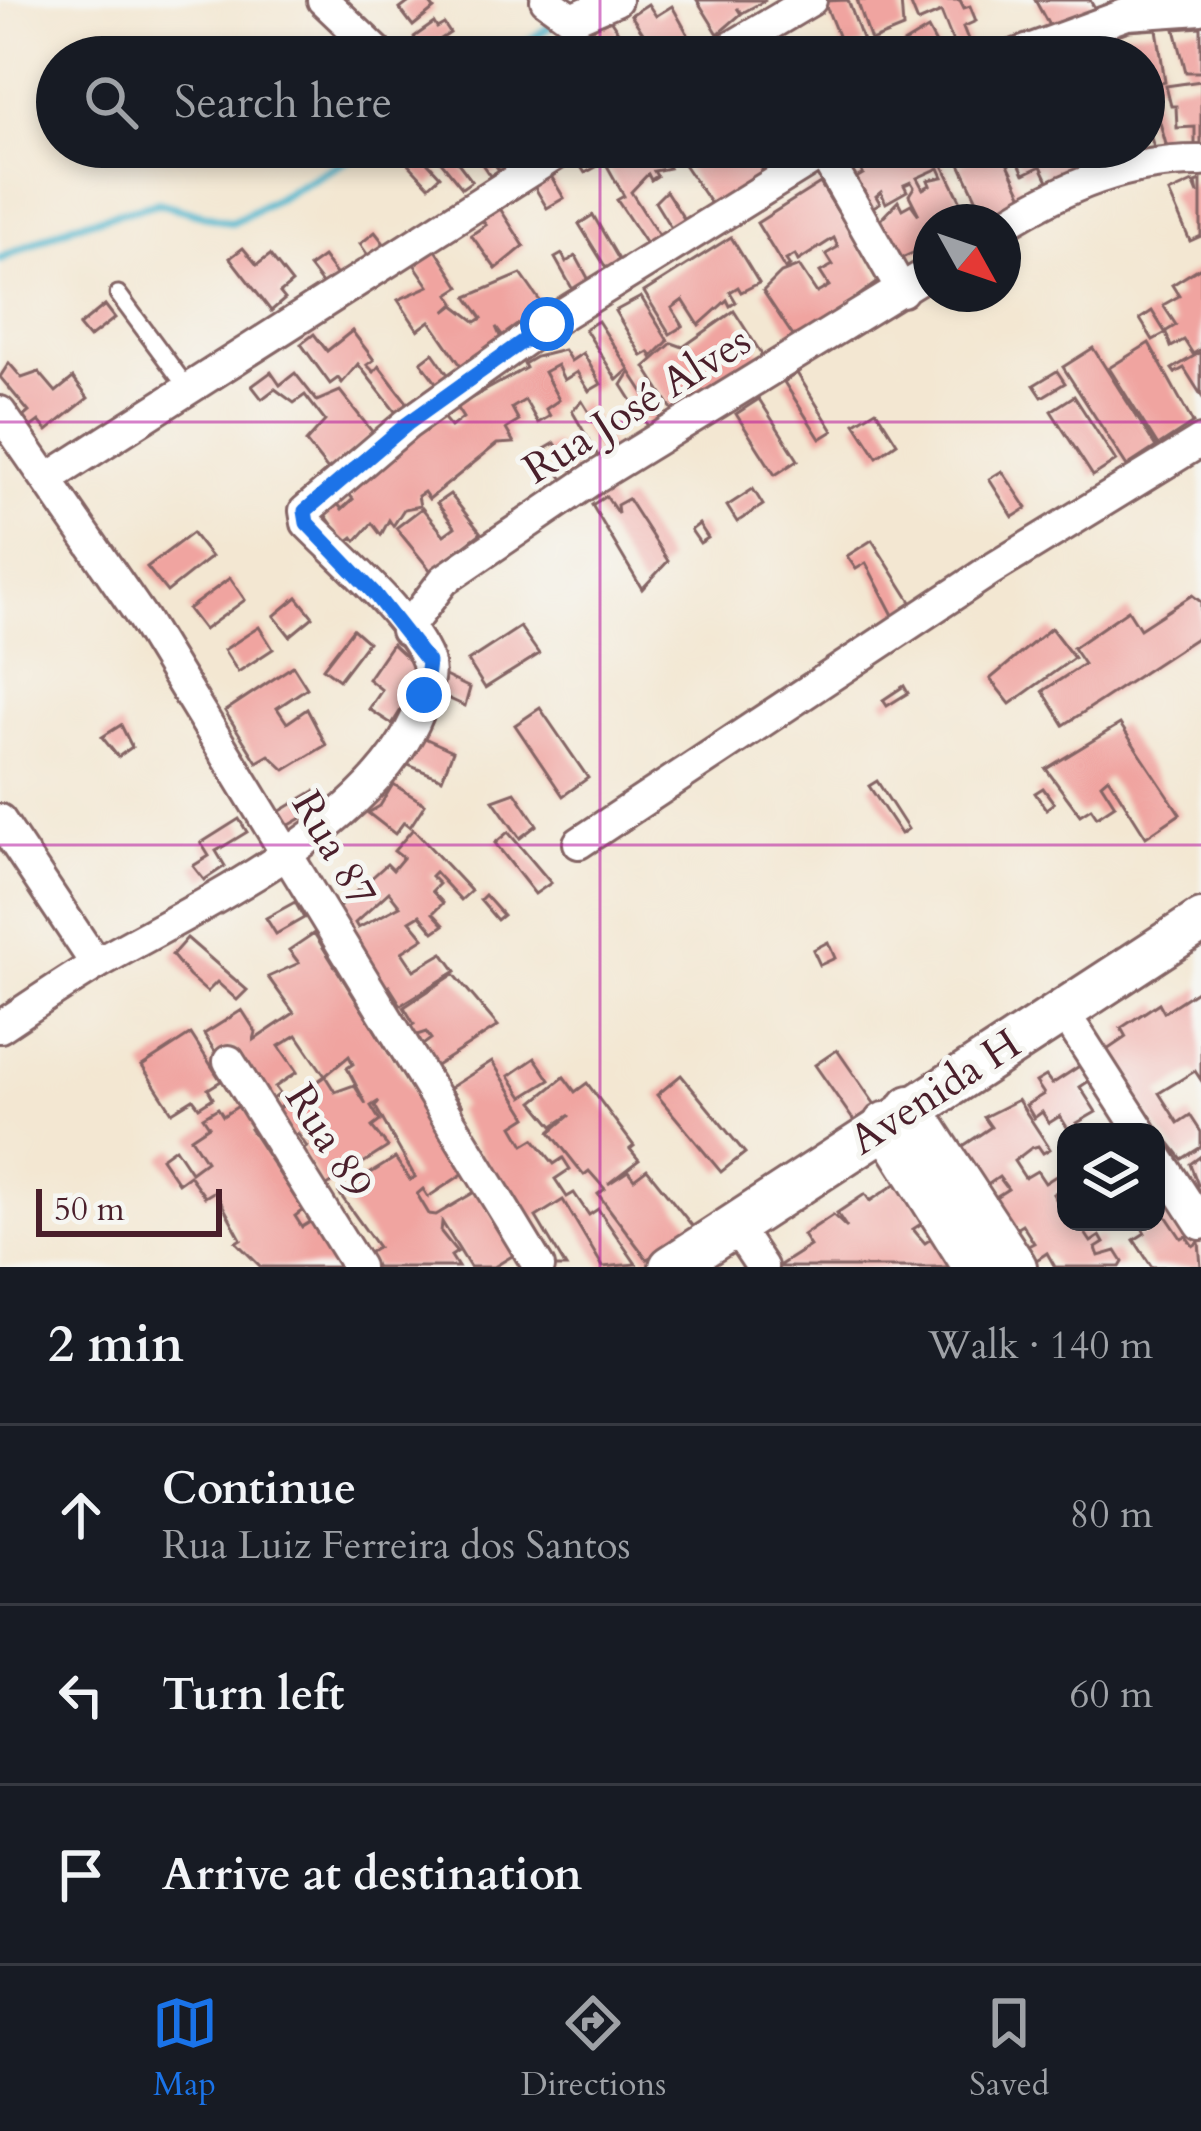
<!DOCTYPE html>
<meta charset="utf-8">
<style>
:root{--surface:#171b24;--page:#20242c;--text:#f1f3f6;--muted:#9ea1a6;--line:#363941;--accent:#1a73e8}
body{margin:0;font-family:Cardo,serif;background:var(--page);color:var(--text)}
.controls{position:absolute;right:36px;bottom:36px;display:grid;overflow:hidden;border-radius:24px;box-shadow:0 6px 18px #0003}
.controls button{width:108px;height:108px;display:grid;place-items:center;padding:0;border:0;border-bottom:3px solid var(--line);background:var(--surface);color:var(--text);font:60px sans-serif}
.compass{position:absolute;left:913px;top:204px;width:108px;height:108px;border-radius:50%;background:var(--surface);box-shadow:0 6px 18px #0003;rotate:130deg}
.scale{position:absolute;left:36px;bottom:30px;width:186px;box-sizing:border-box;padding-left:12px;border:6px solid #4a1f2b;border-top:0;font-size:33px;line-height:42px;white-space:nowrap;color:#4a1f2b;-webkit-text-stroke:9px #f6f6f2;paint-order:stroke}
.stop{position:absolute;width:36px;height:36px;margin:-27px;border:9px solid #1a73e8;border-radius:50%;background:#fff}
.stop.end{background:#1a73e8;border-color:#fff;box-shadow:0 3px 12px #0008}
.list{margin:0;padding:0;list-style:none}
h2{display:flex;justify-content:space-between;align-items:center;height:156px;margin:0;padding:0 48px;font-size:51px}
h2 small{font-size:39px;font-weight:400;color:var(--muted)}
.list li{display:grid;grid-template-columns:78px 1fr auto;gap:36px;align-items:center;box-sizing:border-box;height:180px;padding:0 48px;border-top:3px solid var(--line)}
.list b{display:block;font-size:45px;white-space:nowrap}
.list p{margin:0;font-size:39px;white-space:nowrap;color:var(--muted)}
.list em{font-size:39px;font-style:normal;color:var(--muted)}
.icon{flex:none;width:66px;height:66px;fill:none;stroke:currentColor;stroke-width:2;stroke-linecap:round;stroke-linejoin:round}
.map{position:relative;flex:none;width:1201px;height:1267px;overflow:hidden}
.search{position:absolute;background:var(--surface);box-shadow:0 6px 18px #0003;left:36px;right:36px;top:36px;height:132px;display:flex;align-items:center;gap:30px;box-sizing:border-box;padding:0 42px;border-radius:66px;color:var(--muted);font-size:45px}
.sheet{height:696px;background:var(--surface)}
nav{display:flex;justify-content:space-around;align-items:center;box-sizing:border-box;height:168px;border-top:3px solid var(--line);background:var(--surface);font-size:33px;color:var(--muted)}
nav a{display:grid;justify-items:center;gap:6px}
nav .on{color:var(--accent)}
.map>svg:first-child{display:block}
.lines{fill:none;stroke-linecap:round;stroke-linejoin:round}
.stream{stroke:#50b7ce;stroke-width:8}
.building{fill:#f0a4a0;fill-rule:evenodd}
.lane-casing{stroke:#856565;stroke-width:21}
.street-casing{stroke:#856565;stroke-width:36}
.secondary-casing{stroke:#856565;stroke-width:48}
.lane{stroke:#fff;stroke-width:15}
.street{stroke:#fff;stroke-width:30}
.secondary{stroke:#fff;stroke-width:42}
.route{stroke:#1a73e8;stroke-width:15}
.grid{fill:none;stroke:#b5179e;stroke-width:3;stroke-opacity:0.55}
.labels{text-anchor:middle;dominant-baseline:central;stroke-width:10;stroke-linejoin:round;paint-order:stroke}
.street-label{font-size:42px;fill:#4a1f2b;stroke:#f6f6f2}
</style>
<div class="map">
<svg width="1201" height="1267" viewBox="0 0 1201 1267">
<rect width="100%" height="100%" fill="#f6f6f2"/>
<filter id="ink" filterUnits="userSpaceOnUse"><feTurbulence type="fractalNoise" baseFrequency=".00833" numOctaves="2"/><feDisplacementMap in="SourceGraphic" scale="24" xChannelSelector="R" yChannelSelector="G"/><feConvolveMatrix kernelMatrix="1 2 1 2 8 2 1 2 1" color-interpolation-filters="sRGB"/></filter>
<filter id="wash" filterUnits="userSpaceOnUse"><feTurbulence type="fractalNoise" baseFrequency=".004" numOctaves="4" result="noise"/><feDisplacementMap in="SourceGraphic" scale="48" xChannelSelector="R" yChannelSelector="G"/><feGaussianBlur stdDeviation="2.7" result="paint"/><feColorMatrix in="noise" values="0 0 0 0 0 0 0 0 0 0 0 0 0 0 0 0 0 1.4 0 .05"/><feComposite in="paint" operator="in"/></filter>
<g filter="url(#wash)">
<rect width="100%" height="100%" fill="#f3e7d2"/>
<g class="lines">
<!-- stream -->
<g class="stream">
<path d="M505 57 558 21"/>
<path d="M0 259 73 225 158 203 232 223 371 147"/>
</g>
</g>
<g id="blocks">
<!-- building -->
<g class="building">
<path d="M412 0H427L434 9 413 26 400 9Z"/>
<path d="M697 0H766L742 13 737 8 741 14 718 34Z"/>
<path d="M848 0 864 44 845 53 824 1Z"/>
<path d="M857 0H901L903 28 871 41Z"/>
<path d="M909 0H960L964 8 970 6 976 21 963 27 975 57H959L941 12 918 22Z"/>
<path d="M1035 0H1090L1096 11 1052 31Z"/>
<path d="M648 4 656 16 672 6 695 47 679 57H659L631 15Z"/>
<path d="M609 18 635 57H591L576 40Z"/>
<path d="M434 23 437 28 444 24 450 33 423 51 414 37Z"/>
<path d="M1201 27V72H1186L1175 29Z"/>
<path d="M928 29 943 57H910L903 44Z"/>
<path d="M1157 29 1165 82 1144 87V57H1102L1100 43 1114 39 1113 32Z"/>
<path d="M1201 81V146H1195V127L1177 128 1176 106H1171L1166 86Z"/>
<path d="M1152 94 1167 148 1155 151 1144 115V96Z"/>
<path d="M446 147 472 181 462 188 434 153Z"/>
<path d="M596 147H656L669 168 654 171 657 176 651 180 648 174 631 192 661 239 648 247 617 200 624 196 605 162 585 173 576 159Z"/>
<path d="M701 147 703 149 807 147 761 167 767 178 713 207 681 160Z"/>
<path d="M868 147H934L971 222H931L926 231 931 245 899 259 880 220 898 201 902 209 911 204 919 215 909 195 914 187 911 182 904 185 907 191 886 203 881 192 876 196 880 203 868 210 851 181 863 174 853 156ZM939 168 943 177 928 180 930 185 923 189 917 178Z"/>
<path d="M951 147H980L958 160Z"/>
<path d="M1000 147 1025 200 986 219 960 164Z"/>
<path d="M1012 147H1124L1126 154 1051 187 1041 166 1024 174Z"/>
<path d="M407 151 412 158 418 152 440 176 429 186 402 157Z"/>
<path d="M490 158 499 170 490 176 482 164Z"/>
<path d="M551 176 564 198 547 208 534 186Z"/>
<path d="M1201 181V236L1190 241 1169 193 1193 182 1198 194 1196 183Z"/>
<path d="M820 183 880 280 819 325 793 336 763 291 781 273 799 266 817 293 829 286 820 272 833 265 826 254 838 247 834 238 798 261 795 255 786 260 790 266 785 269 757 223Z"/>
<path d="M666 191 688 225 674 233 655 202Z"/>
<path d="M499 207 524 246 496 269 471 235 486 225 481 219Z"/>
<path d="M593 215 621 263 608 271 579 224Z"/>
<path d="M375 232 386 246 370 258 360 244Z"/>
<path d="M731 237 759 283 741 292 738 287 730 292 736 302 730 306 727 300 699 325 683 300 672 308 683 326 670 334 644 292Z"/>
<path d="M434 247 460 287 449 294 455 303 445 312 454 305 476 322 482 318 467 297 521 274 547 311 505 339 496 327 502 341 462 367 430 321 418 330 398 300 429 286 412 261Z"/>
<path d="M243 248 257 265 270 255 292 283 280 293 285 299 271 311 230 258Z"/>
<path d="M562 254 566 262 576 256 589 280 573 290 555 258Z"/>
<path d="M323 257 339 278 326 289 309 267Z"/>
<path d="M1201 267V349L1193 354 1184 340 1171 347 1166 333 1153 340 1140 319 1152 311 1165 332 1176 325 1163 305 1179 296 1172 285Z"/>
<path d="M641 297 668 341 652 357 649 352 642 356 615 311Z"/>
<path d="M105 305 115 318 89 338 79 326Z"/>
<path d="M734 311 766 361 746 374 742 368 675 414 645 367 672 343 683 347Z"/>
<path d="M598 321 629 369 617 380 585 329Z"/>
<path d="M352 331 374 360 367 365 374 372 379 366 409 405 397 414 358 364 342 383 338 378 330 384 301 344 314 334 327 351Z"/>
<path d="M1149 343 1193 423 1158 446 1109 368Z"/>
<path d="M1093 348 1156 447 1127 466 1063 367Z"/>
<path d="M564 350 571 361 583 353 601 384 589 391 577 372 564 380 557 365 544 372 559 400 546 409 550 416 538 423 525 400 512 408 519 421 506 429 514 443 497 444 429 499 424 492 418 496 420 506 404 509 393 526 389 520 381 535 372 523 356 541 353 537 345 543 322 510 334 500 342 509 353 499 345 489 441 415 451 427 463 418 454 404 467 396 470 399 526 368 524 364 536 357Z"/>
<path d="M1201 352V395L1184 368 1175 373 1172 369Z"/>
<path d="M433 353 449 376 437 384 421 362Z"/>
<path d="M9 363 22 378 39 372 56 392 73 378 88 398 47 431 39 421 31 427 23 417 29 412 0 377Z"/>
<path d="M1057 371 1065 383 1042 397 1034 385Z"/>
<path d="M271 372 280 385 295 373 317 401 340 391 374 434 328 470 306 442 325 421 305 395 294 403 275 389 262 399 252 386Z"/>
<path d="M630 372 666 427 653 434 622 385Z"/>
<path d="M797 373 833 431 820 439 784 382Z"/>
<path d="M1074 396 1116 461 1093 476 1051 411Z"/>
<path d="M759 399 798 460 775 475 736 414Z"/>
<path d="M582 401 614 453 601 461 572 411Z"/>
<path d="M876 410 897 443 877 457 855 423Z"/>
<path d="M555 443 575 474 564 481 543 450Z"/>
<path d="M1002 471 1027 508 1013 517 989 479Z"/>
<path d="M753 489 763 505 737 522 727 506Z"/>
<path d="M450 494 481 533 431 571 396 528 422 508 444 535 455 527 437 503Z"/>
<path d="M606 496 618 514 617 505 628 499 668 561 642 589 592 505Z"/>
<path d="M699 524 708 538 700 543 691 530Z"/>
<path d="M192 533 211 557 167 592 147 567Z"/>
<path d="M872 540 913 605 894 617 866 563 856 569 847 556Z"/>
<path d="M230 578 245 600 204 630 188 609Z"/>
<path d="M1192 595 1201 602V635L1064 725 1043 691 1084 664 1073 648 1128 610 1140 629Z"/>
<path d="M297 597 313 617 290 636 274 616Z"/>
<path d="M259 627 273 649 238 672 224 650Z"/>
<path d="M520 627 539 654 485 688 468 661Z"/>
<path d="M1051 628 1074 658 1010 704 990 679Z"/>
<path d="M353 629 368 642 339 680 323 668Z"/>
<path d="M392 644 424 674 392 724 369 709 382 690 368 679Z"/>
<path d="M293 666 307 688 277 708 287 723 307 709 326 745 285 770 269 755 257 762 225 711Z"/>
<path d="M445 676 470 688 465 706 437 693Z"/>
<path d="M904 686 908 693 887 706 883 700Z"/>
<path d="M540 708 588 778 563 796 515 725Z"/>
<path d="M1120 724 1180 814 1146 837 1108 777 1101 783 1115 805 1097 817 1091 808 1080 815 1046 769Z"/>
<path d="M121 725 132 747 118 757 102 737Z"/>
<path d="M418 735 453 751 442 779 408 765Z"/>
<path d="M877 781 908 829 901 834 869 786Z"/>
<path d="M393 784 425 804 410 827 404 822 395 834 368 813 380 806Z"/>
<path d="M1043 788 1054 803 1046 809 1035 793Z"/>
<path d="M314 791 323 806 286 827 277 813Z"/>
<path d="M515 792 537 825 520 838 493 800Z"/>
<path d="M239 819 247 832 216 851 225 866 204 880 193 866 209 856 201 843Z"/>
<path d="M413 829 471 891 461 900 435 872 431 876 439 884 432 891 443 903 433 913 444 925 434 932 420 915 410 921 424 938 402 952 414 970 443 953 456 971 401 1005 389 986 381 991 335 911 387 864 393 870 403 858 394 851ZM389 892 400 906 358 928 355 923Z"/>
<path d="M508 832 551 883 535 894 495 843Z"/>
<path d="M485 895 503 915 497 920 480 900Z"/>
<path d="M295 902 304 918 276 934 266 918Z"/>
<path d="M314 933 464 1173 428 1197 423 1189 417 1194 429 1214 436 1215 478 1190 517 1253 494 1267H470L442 1222 441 1232 457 1252 451 1256 458 1267H376L367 1254 378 1247 339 1193 395 1158 410 1180 415 1177 375 1106 379 1101 371 1106 380 1121 372 1127 388 1147 324 1188 302 1150 307 1147 298 1134 291 1138 273 1112 325 1076 297 1035 279 1046 297 1072 275 1087 280 1094 270 1101 233 1046 218 1056 204 1034 242 1010 256 1032 254 1040 294 1013 268 977 299 963 289 950ZM349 1056 353 1064 347 1068 366 1104 354 1085 335 1092 325 1076Z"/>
<path d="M187 938 247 990 237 1000 217 982 207 992 189 976 172 955Z"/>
<path d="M828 942 835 958 820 965 813 950Z"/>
<path d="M454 974 498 1026 431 1069 417 1049 431 1039 426 1032 414 1036 409 1027 414 1024 404 1007Z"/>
<path d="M1201 988V1080L1195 1071 1159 1093 1178 1123 1190 1115 1201 1132V1147L1182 1159 1101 1054 1126 1037 1121 1028 1159 1003 1164 1012Z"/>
<path d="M191 1034 221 1081 208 1089 213 1098 199 1107 193 1099 172 1112 142 1066Z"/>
<path d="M837 1050 876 1106 854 1121 815 1065Z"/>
<path d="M535 1058 550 1080 523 1097 509 1076Z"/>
<path d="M492 1061 527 1117 513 1126 524 1145 534 1139 554 1164 563 1158 570 1169 555 1179 567 1197 574 1193 589 1215 598 1209 636 1264 603 1267 563 1200 536 1217 566 1267H549L550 1256 542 1262 456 1110 462 1106 450 1088Z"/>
<path d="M1081 1065 1089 1081 1080 1087 1096 1112 1077 1123 1083 1132H1070L1060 1116 1049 1123 1042 1112 1034 1118 1026 1105 1044 1094 1036 1082 1046 1076 1052 1084Z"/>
<path d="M681 1075 745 1153 721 1172 657 1095Z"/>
<path d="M564 1077 575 1092 587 1083 634 1146 630 1149 639 1160 608 1184 628 1171 634 1179 647 1169 694 1228 680 1240 647 1259 598 1194 605 1189 589 1171 584 1175 550 1132 570 1115 553 1126 533 1102Z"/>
<path d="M1018 1100 1050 1149 1043 1153 1038 1146 1031 1148 1014 1161 1025 1178 1037 1171 1045 1183 1059 1174 1066 1186 1053 1194 1057 1201 1066 1196V1222H1095L1083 1230 1091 1242 1100 1236 1104 1243 1096 1248 1099 1256 1116 1251 1123 1262 1120 1267H1055L1047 1253 1035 1261 1026 1247 1034 1243 1022 1224 1014 1229 994 1198 1008 1189 999 1177 986 1186 960 1148 991 1127 984 1117Z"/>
<path d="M243 1103 257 1124 250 1129 303 1210 295 1216 302 1227 312 1221 341 1267H261L236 1242 241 1239 215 1191 205 1197 189 1175 178 1183 161 1158 175 1148 191 1172 206 1161 191 1138 209 1126 203 1117 218 1108 223 1116Z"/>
<path d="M1201 1156V1196L1196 1199 1190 1190 1198 1185 1190 1164Z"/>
<path d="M900 1181 927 1220 913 1229 917 1234 925 1243 937 1235 958 1267H777L810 1246 803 1235 833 1215 847 1228 837 1213 865 1194 870 1201Z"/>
<path d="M1156 1201 1181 1238 1186 1236 1193 1246 1199 1242 1201 1267H1152L1134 1240 1145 1233 1139 1222H1156Z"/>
</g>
</g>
</g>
<g filter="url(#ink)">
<use href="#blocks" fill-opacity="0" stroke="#856565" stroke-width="3"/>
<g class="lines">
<!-- lane casing -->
<g class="lane-casing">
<path id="lane" d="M118 294 188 389"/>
</g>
<!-- street casing -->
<g class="street-casing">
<g id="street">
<path d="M323 0 383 57"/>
<path d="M546 0 572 19 616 0"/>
<path d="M715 57 811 0"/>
<path d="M1010 57 1127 14 1201 9"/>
<path d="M820 147 902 291"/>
<path d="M1003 225C1065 186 1127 160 1201 161"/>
<path d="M0 412 143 619 539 1267"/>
<path d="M49 478 567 147"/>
<path d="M406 630 444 580 594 478 931 271"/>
<path d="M0 820 96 964"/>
<path d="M579 843 989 571 1201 441"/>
<path d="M0 1027C33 1005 66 982 100 962 202 904 391 818 424 696 427 685 431 671 427 660 409 615 341 558 307 523L305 511 407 424 547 324 832 147"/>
<path d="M1076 1031 1141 1132"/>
<path d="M229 1061 358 1267"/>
<path d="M1156 1155 1201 1224"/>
<path d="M746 1243 762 1267"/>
</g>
</g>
<!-- secondary casing -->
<g class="secondary-casing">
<g id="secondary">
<path d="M910 1107 1015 1267"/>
<path d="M885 1124 975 1267"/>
<path d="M671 1267 1201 921"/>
</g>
</g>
<!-- lane -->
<use href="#lane" class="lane"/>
<!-- street -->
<use href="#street" class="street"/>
<!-- secondary -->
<use href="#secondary" class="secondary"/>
</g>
</g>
<g class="lines" filter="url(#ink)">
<!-- route -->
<path class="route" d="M424 695 428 662 373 592 307 523 305 511 407 424 547 324"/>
</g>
<!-- grid -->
<path class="grid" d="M600 0V57M600 147V1267M0 422H1201M0 845H1201"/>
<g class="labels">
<!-- street labels -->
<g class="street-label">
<text transform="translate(637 405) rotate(-32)">Rua José Alves</text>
<text transform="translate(334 849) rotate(60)">Rua 87</text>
<text transform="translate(935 1092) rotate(-33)">Avenida H</text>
<text transform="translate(329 1141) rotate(58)">Rua 89</text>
</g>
</g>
</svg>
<div class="controls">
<button><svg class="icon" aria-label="layers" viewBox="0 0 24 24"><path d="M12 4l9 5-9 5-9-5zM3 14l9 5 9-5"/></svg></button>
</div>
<svg class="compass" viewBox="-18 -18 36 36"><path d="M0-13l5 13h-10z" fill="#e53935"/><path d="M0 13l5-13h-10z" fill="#9ea1a6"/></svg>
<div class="scale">50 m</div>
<div class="stop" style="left:547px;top:324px"></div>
<div class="stop end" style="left:424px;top:695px"></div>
<div class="search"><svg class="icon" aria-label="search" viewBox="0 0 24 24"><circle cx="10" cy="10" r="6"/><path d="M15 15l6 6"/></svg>Search here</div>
</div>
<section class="sheet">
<h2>2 min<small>Walk · 140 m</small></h2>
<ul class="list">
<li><svg class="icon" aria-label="ahead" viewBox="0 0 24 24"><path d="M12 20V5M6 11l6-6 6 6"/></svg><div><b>Continue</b><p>Rua Luiz Ferreira dos Santos</p></div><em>80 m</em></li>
<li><svg class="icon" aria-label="left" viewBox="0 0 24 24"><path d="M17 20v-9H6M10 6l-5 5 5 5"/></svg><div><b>Turn left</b></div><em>60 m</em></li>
<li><svg class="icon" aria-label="arrive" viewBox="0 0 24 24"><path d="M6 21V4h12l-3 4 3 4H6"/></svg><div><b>Arrive at destination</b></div></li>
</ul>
</section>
<nav>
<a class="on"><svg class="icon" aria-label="map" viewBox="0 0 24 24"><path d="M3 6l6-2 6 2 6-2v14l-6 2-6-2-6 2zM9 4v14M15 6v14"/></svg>Map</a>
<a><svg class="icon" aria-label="directions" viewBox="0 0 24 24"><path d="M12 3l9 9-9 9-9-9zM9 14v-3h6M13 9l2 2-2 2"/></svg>Directions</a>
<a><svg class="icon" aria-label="saved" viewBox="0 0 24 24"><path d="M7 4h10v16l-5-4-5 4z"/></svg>Saved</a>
</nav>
